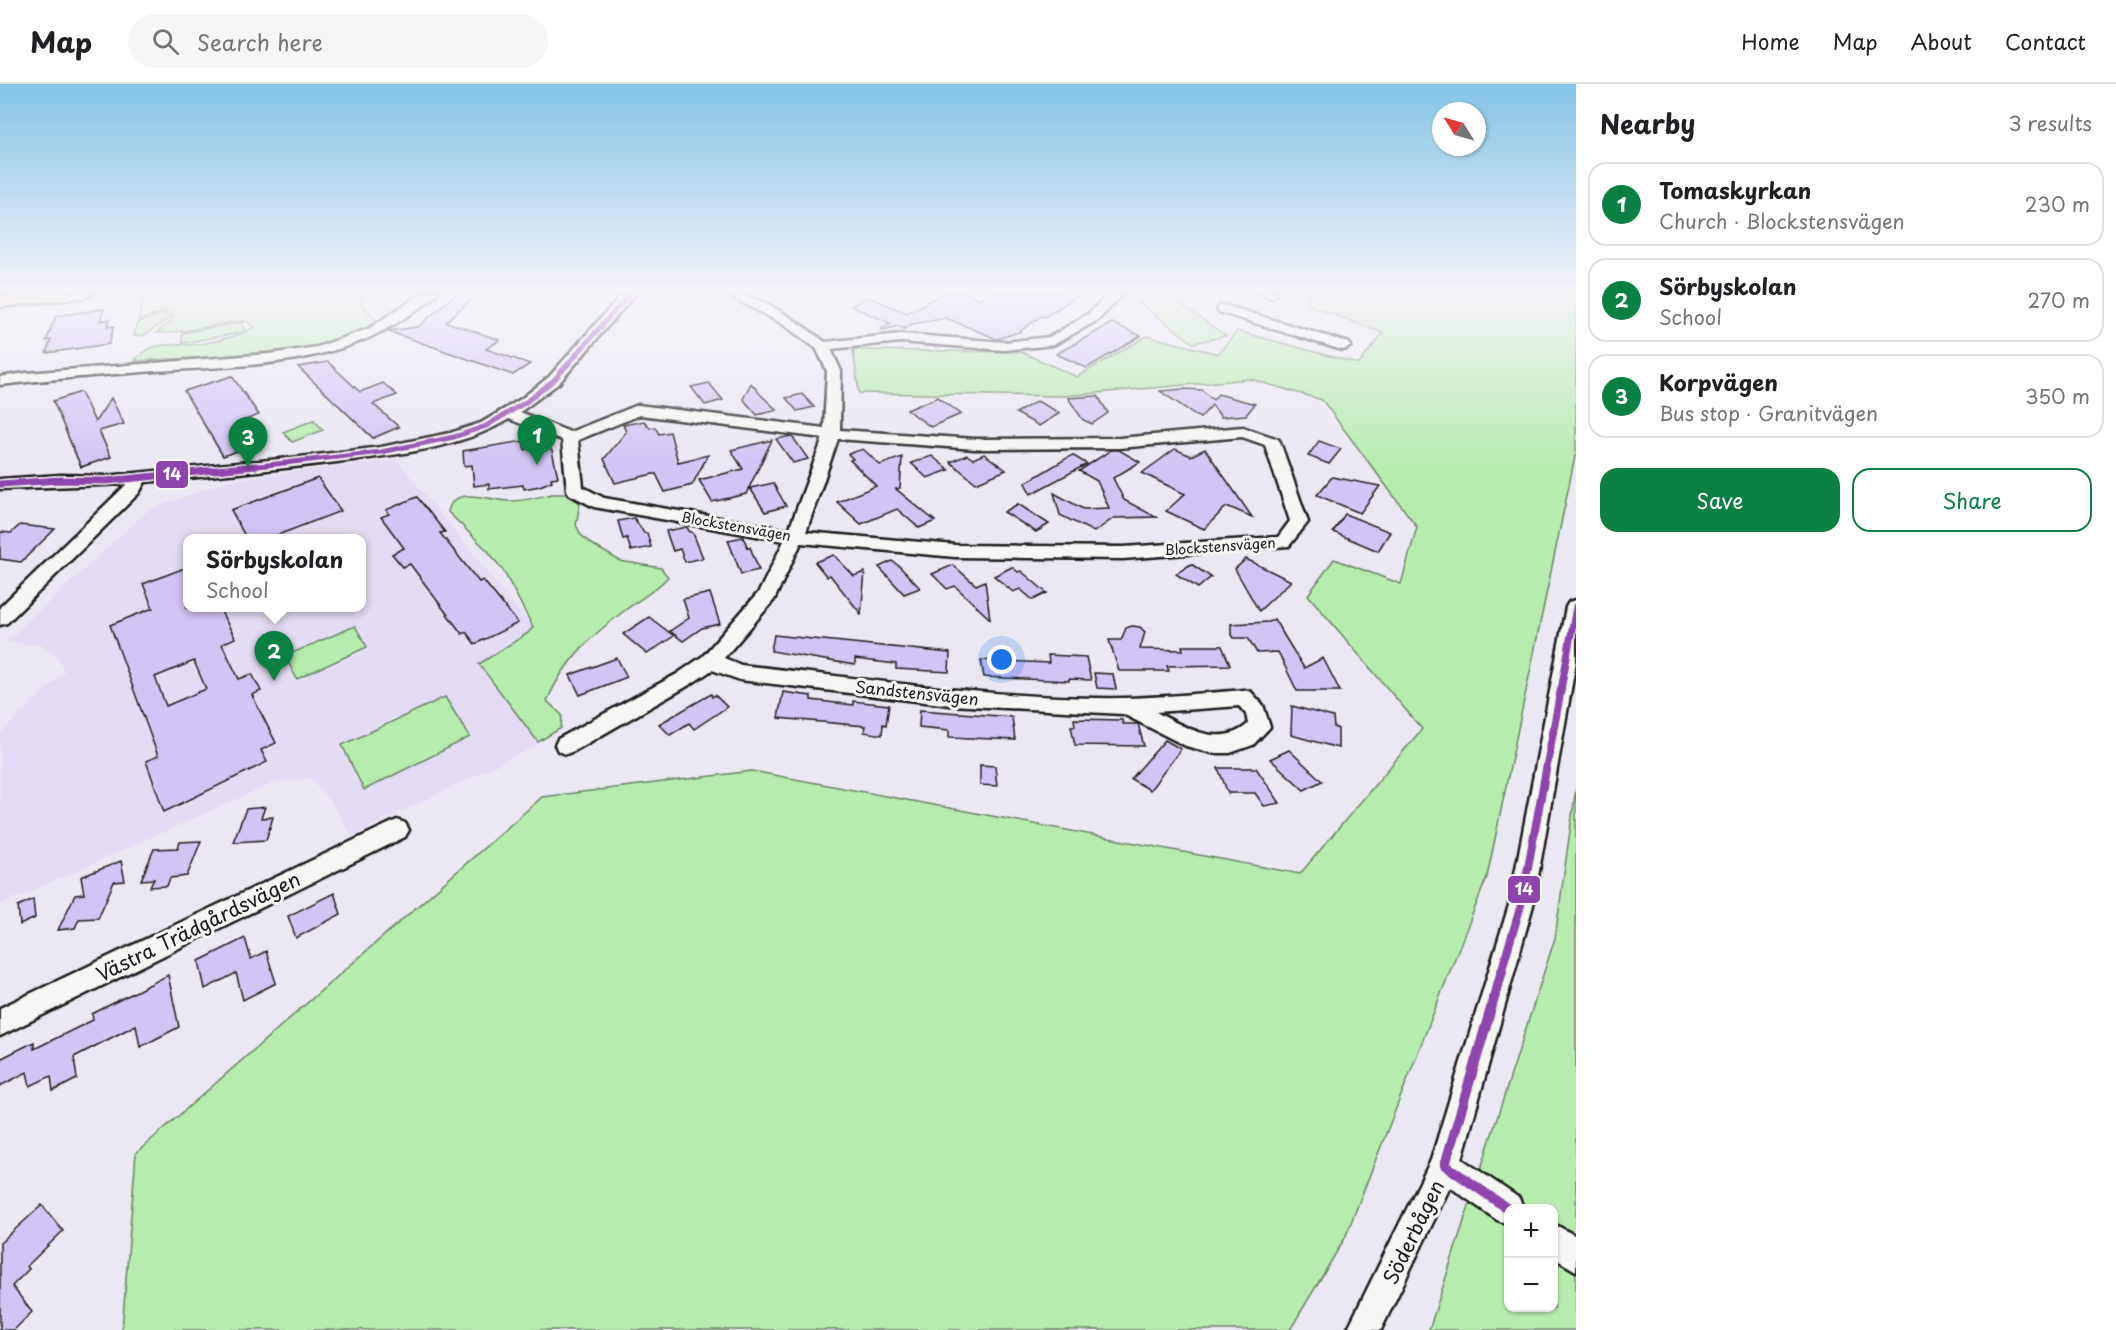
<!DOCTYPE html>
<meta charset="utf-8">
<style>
:root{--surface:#fff;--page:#f6f6f6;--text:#202124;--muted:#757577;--line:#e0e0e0;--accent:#0b8043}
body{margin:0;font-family:"Playpen Sans",sans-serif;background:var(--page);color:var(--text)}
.controls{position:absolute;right:18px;bottom:18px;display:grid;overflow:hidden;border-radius:12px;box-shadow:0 2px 4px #0004}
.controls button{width:54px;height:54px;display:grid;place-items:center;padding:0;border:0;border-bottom:2px solid var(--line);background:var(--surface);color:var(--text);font:30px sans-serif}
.compass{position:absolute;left:1432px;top:18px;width:54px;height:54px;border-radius:50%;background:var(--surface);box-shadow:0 2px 4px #0004;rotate:307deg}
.you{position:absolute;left:1002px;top:576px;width:21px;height:21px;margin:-15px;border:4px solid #fff;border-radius:50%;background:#1a73e8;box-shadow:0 0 0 9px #1a73e833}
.badge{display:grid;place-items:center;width:39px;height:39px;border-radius:50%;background:var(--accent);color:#fff;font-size:20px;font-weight:700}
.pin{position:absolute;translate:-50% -50px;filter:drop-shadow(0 2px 3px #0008)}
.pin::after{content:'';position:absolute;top:32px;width:21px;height:18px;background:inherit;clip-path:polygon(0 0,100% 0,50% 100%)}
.popup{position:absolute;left:183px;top:450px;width:183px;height:78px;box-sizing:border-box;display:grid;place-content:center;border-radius:12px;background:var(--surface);filter:drop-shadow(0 2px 4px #0005);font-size:20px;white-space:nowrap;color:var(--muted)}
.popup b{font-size:22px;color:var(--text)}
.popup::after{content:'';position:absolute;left:50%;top:100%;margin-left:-12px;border:12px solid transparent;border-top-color:var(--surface)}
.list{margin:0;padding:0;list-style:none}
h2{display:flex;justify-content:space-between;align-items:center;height:78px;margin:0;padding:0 24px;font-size:26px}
h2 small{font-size:20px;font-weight:400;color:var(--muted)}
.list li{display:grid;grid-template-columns:39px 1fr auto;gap:18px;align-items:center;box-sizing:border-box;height:84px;margin:0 12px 12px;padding:0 12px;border:2px solid var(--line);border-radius:18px}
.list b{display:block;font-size:22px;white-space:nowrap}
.list p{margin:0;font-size:20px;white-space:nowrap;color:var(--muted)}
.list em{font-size:20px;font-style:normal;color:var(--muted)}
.actions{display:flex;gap:12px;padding:18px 24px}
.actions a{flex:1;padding:14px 0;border:2px solid var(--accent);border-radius:18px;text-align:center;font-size:21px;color:var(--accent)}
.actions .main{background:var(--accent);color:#fff}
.icon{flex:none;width:33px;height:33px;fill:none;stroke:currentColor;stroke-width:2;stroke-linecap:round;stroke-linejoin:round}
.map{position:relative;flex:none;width:1576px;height:1246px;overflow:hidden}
header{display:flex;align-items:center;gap:36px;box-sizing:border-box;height:84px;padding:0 30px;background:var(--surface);border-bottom:2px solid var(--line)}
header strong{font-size:28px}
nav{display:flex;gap:33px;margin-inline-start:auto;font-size:21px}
.search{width:420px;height:54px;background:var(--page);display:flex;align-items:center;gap:15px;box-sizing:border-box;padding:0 21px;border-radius:33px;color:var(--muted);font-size:22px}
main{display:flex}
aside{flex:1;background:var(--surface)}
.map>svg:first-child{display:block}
.built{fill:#e4dcf4;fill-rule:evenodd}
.green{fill:#b6ecae;stroke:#698465;stroke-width:1.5;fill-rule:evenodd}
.building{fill:#d2c4f5;stroke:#1c1c1c;stroke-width:1.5;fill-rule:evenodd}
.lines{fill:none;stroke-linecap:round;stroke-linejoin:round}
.minor-casing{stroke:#1c1c1c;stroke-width:5}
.major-casing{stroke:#1c1c1c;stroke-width:5}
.minor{fill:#f6f6f2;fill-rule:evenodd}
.major{fill:#f5e382;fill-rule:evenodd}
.bus-1-far3-casing{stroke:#f6f6f2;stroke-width:8}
.bus-1-far2-casing{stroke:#f6f6f2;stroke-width:10}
.bus-1-far1-casing{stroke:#f6f6f2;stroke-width:13}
.bus-1-casing{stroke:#f6f6f2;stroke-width:15}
.bus-1-far3{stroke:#8e44ad;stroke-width:5}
.bus-1-far2{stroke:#8e44ad;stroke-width:7}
.bus-1-far1{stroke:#8e44ad;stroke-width:8}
.bus-1{stroke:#8e44ad;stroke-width:10}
.labels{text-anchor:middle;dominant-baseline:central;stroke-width:6;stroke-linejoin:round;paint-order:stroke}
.far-street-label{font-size:14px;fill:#1c1c1c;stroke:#f6f6f2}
.street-label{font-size:16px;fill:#1c1c1c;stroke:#f6f6f2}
.near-street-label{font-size:20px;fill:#1c1c1c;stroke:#f6f6f2}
.line-badge{stroke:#f6f6f2;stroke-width:2}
.badge-label{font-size:16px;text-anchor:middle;font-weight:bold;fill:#fff}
</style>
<header>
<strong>Map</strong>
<div class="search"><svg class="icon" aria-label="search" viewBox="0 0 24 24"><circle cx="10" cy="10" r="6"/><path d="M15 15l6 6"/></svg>Search here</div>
<nav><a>Home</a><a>Map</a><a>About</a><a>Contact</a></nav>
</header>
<main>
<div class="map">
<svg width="1576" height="1246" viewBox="0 0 1576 1246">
<rect width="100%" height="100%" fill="#ebe7f3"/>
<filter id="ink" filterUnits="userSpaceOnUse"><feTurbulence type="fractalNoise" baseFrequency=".0167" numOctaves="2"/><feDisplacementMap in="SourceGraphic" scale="12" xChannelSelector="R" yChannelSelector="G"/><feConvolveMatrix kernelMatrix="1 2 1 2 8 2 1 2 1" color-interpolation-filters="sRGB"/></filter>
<g filter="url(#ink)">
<!-- built -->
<g class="built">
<path d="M747 208H819L786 226Z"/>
<path d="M396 375 533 544 479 580 539 660 352 752 332 720 311 694 273 699 0 821V650L64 588 59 574 41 561 6 558 147 427 230 396ZM187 454H361V524H187Z"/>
</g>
<!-- green -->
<g class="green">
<path d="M146 208H364L359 217 380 240 354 252 314 264 229 271 227 276 203 279 206 273 135 277C148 255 179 262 200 260 219 257 238 253 254 243L246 237C216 238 187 250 156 249L171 238 174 232 165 227 138 237Z"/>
<path d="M1307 208H1574L1576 213V368L1487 793 1345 1154 1290 1246H122L136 1069 542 713 752 687 1300 790 1422 645 1308 511 1334 475 1401 500 1417 443 1322 316 1250 295 1064 312 859 309 853 266 1021 268 1077 293 1147 252 1218 270 1237 247 1359 280 1383 249 1308 221Z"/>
<path d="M1169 212 1226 252 1193 259 1138 218Z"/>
<path d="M163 229 171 233 144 251 134 252 137 239Z"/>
<path d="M243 238 244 248 182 259V249Z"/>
<path d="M314 336 323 346 292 358 283 348Z"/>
<path d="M552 410H566L580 419 576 441 581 451 591 460 620 477 661 484 668 493C656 506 642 514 628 524 592 551 565 575 547 617L562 631 561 644 538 658 479 580 528 549 533 543 504 488 488 467 448 428C453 400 491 417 510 417 524 417 539 413 552 410Z"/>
<path d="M355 542 367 563 297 595 285 572Z"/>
<path d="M445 613 470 653 364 706 342 661Z"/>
<path d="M1576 704V1246H1429L1555 854ZM1508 1124H1554V1224H1508Z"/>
</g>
<!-- building -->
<g class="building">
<path d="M458 208H479L446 238 500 256 486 265 530 280 513 291 388 247 418 243Z"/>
<path d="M946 208H962L979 215 989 208H1083L1045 233 1041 232 1019 248 997 255 946 234 912 240 904 245 899 242 882 246V244L890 239 851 222 868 213 907 229Z"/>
<path d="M104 225 100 237 110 235 107 243 114 242 109 260 46 269 51 256 46 257 56 232Z"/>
<path d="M1112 239 1141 252 1087 284 1056 270Z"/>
<path d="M328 278 360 308 383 299 397 311 373 320 399 343 373 354 298 283Z"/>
<path d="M232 292 259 331 237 339 252 362 223 372 184 307Z"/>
<path d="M709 299 723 316 705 321 691 303Z"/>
<path d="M751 299 761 311 777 326 757 331 743 315Z"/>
<path d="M1185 305 1202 306 1213 316 1218 310 1255 320 1246 331 1221 333 1212 321 1200 334 1160 307Z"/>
<path d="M81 308 95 338 111 314 124 340 99 347 111 373 81 383 53 317Z"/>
<path d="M802 310 814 323 797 327 786 314Z"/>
<path d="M1098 312 1108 329 1092 340 1083 336 1068 314Z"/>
<path d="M938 313 961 330 931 343 907 326Z"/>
<path d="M1037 317 1060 329 1039 342 1016 329Z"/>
<path d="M644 337 650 344 655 343 659 350 670 348 678 378 708 371 692 401 665 408 656 390H653L615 399 604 375 626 348 623 341Z"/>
<path d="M792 352 808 375 793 379 776 355Z"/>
<path d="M772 356 746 410 712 418 699 396 743 385 731 366Z"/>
<path d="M523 357 525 366 543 359 552 367 558 393 551 394 552 397 540 402 524 405 523 401 489 405V400L474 402 472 381 464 382 463 367Z"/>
<path d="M1319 357 1341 365 1329 380 1308 372Z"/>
<path d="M863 365 880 381 902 373 900 404 896 405 935 437 919 444 897 425 861 440 837 418 876 402 850 376 853 375 848 370Z"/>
<path d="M1175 365 1191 372 1205 365 1252 433 1229 423 1225 424 1204 445 1166 427 1185 410 1142 389Z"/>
<path d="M1111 366H1119L1140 378 1113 394 1124 416 1156 433 1114 434 1094 448 1060 431 1054 409 1083 425 1109 424 1097 397 1079 387Z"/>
<path d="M984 370 1006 386 976 399 950 378 967 371 973 375Z"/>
<path d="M1072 371 1087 380 1031 410 1025 399Z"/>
<path d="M932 372 949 386 927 394 911 379Z"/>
<path d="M1332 393 1380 402 1360 429 1317 411Z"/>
<path d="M318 394 341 427 275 452 246 454 231 426Z"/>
<path d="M773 399 786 422 765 428 750 404Z"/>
<path d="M417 413 445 448 440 449 479 498 483 496 518 539 475 560 466 548 462 550 410 480 403 483 392 470 404 464 381 433 389 430 386 426Z"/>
<path d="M1018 420 1049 440 1036 448 1004 428Z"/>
<path d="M1345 430 1390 448 1378 467 1333 448Z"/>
<path d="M634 434 644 449H647L651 463 631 467 627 454 623 455 618 437Z"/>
<path d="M20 441 55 445 21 478 0 475V448L11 449Z"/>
<path d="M687 443 689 447 693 449 703 474 685 478 680 465 673 467 666 447Z"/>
<path d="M743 453 748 464 750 463 759 486 741 490 728 456Z"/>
<path d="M834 471 854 492 865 488 861 530 830 491 827 493 815 478Z"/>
<path d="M1246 475 1291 497 1259 527 1235 485Z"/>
<path d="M892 477 899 482 920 504 904 510 879 483Z"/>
<path d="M1191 480 1211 493 1198 504 1176 490Z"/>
<path d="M953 481 976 501 985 497 990 535 955 502 947 505 932 490Z"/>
<path d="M187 483V524H219L235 554 222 560 239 595 252 590 261 607 252 611 276 659 261 666 267 678 164 728 146 677 158 672 110 541 153 524 143 500ZM194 577 206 605 166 622 155 593Z"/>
<path d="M1012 483 1018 488 1021 487 1047 509 1033 516 1020 505 1013 508 994 492Z"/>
<path d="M710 509 720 540 702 544 683 557 670 547 689 534 683 515Z"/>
<path d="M649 533 674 552 647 570 623 550Z"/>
<path d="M1274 535 1304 584 1323 574 1340 607H1297L1278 568 1257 569 1248 554H1234L1231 549V540L1269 538Z"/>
<path d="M1132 542 1140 543 1145 548 1140 565 1183 566 1182 562H1222L1230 581 1167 582 1169 587H1119L1109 556H1121L1126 544Z"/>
<path d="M774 551 950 569 949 588 896 585V580L855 575V581L771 567Z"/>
<path d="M1048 571 1086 573 1091 596 1069 595V597L984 593 981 576 1049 579Z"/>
<path d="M617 574 627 593 580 611 570 591Z"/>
<path d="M1094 589 1113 590 1116 605 1097 604Z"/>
<path d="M783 608 811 612V616L853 621V617L889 621 886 641 883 640 882 651 864 648 865 642 778 634Z"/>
<path d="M711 610 712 613 715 611 727 623 694 645 689 639 670 651 659 640Z"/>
<path d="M1292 622 1333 633 1334 643 1338 645V664L1291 651Z"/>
<path d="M920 626 1012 633 1015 656 949 653V646L919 643Z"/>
<path d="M1074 635 1122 636 1123 640H1138L1144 662 1075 661 1071 642H1075Z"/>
<path d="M1165 656 1181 665 1150 706 1131 695Z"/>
<path d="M1289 666 1322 697 1304 706 1270 675Z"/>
<path d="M980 681 995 682 997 702 980 701Z"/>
<path d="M1218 684H1256L1280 719 1264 722 1255 709H1228Z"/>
<path d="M265 723 261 734 273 733 266 756 233 758 246 725Z"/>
<path d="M201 757 187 792 170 794 167 802 150 803 154 795 141 796 154 765 178 764 180 758Z"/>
<path d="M121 777 125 797 114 798 98 834 79 835 75 844 58 846 75 811 84 810 81 793Z"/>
<path d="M334 809 341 830 296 854 288 832Z"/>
<path d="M33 815 35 834 20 841 18 822Z"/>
<path d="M245 854 251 875 266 867 276 899 243 916 236 889 205 905 199 877Z"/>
<path d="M168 891 179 943 140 963 136 941 74 973 77 995 53 1007 51 992 30 1002 27 988 0 1002V975L34 958V965L93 936 92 930Z"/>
<path d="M42 1121 63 1147 27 1182 29 1185 12 1202 32 1228 14 1246H0V1159Z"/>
</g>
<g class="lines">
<!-- minor casing -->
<g class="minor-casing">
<g id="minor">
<path d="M424 208H438C430 218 417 226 406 233 332 284 240 281 155 287 103 291 51 295 0 301V293L26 289 270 270 317 263 368 245Z"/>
<path d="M624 208H637L559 299 520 328 570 348 638 321 824 344 827 287 816 264 781 239 722 208C759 208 795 236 825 258L901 250 1004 258 1050 253 1088 230 1111 208H1124L1098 236 1053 261 1004 266 901 258 831 265 841 287 840 346 975 355 1119 354 1243 343 1278 355 1280 358 1308 438 1289 462 1123 475 955 473 801 459 774 516 724 574 741 581C869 595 998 616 1126 614 1165 613 1205 609 1244 606L1251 608 1263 621 1270 643 1253 661 1230 669H1212L1186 662 1123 630 950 621 740 596 712 586 691 600 574 667 566 670 558 667 555 661 558 655 677 590 703 572 759 508 784 457 594 423 569 410 567 406 562 356 509 335C459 365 394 371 337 378 273 386 209 392 145 398L139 409 7 539 0 541V523L127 400 0 405V395L61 391 106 392 300 373 381 363 450 349 481 339 521 315 549 293ZM640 331 823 354 789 446 604 414 583 403 578 356ZM1242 353 1265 361 1290 437 1278 453 1123 463 955 461 806 448 838 355 975 365 1119 364ZM1239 622 1246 630 1248 640C1220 665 1184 643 1156 628Z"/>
<path d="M1259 208H1276L1277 210 1271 214Z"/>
<path d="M1224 221 1349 259 1351 262 1344 266 1339 265 1219 228 1217 225 1219 222Z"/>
<path d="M1576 516V577L1533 821 1462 1075 1519 1114 1523 1124H1508V1140L1497 1136 1450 1103 1381 1246H1347L1431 1076 1509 821 1566 523 1569 518Z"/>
<path d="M397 736 405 739 409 746 405 753 0 952V924Z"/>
<path d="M1554 1140 1576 1152V1187L1554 1174Z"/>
</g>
</g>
<!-- major casing -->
<g class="major-casing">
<path id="major" d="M43 208H94L86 213 0 223V213Z"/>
</g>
<!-- minor -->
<use href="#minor" class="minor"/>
<!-- major -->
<use href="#major" class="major"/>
<!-- bus-1-far3 casing -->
<g class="bus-1-far3-casing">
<path id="bus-1-far3" d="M241 384 381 368 454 353 486 342 526 318 554 296 631 208"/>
</g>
<!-- bus-1-far2 casing -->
<g class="bus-1-far2-casing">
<g id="bus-1-far2">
<path d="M0 400 61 396 106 397 256 382"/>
<path d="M1561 606 1576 523"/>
</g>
</g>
<!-- bus-1-far1 casing -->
<g class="bus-1-far1-casing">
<path id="bus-1-far1" d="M1501 888 1521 821 1561 605"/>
</g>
<!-- bus-1 casing -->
<g class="bus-1-casing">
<g id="bus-1">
<path d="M1445 1081 1502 887"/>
<path d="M1445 1081 1508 1125"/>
</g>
</g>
<!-- bus-1-far3 -->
<use href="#bus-1-far3" class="bus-1-far3"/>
<!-- bus-1-far2 -->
<use href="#bus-1-far2" class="bus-1-far2"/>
<!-- bus-1-far1 -->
<use href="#bus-1-far1" class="bus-1-far1"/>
<!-- bus-1 -->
<use href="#bus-1" class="bus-1"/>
</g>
</g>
<!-- sky -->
<linearGradient id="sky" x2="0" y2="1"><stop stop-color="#83c4e6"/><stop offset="0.54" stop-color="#f6f4fa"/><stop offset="1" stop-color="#f6f4fa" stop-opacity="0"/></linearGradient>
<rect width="1576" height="383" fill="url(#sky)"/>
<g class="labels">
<!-- far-street labels -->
<g class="far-street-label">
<text transform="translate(736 442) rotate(10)">Blockstensvägen</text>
<text transform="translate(1220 462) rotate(-4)">Blockstensvägen</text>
</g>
<!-- street labels -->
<g class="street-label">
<text transform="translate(917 608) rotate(6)">Sandstensvägen</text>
</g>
<!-- near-street labels -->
<g class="near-street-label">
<text transform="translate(198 842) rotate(-26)">Västra Trädgårdsvägen</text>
<text transform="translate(1413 1148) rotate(-64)">Söderbågen</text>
</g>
</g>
<g class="line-badge">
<rect x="155" y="376" width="34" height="29" rx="6" fill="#8e44ad"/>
<rect x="1507" y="791" width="34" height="29" rx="6" fill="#8e44ad"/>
</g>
<g class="badge-label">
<text x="172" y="396">14</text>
<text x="1524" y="811">14</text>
</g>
</svg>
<div class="controls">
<button>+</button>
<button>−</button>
</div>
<svg class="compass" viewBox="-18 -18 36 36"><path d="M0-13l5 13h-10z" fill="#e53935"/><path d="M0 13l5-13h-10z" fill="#757577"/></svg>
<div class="you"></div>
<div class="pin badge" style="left:537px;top:381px">1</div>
<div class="pin badge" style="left:274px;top:597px">2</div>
<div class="popup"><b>Sörbyskolan</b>School</div>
<div class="pin badge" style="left:248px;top:383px">3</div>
</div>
<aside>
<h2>Nearby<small>3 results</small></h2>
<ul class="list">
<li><span class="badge">1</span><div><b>Tomaskyrkan</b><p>Church · Blockstensvägen</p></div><em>230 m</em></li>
<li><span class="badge">2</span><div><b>Sörbyskolan</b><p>School</p></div><em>270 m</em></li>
<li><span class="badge">3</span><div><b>Korpvägen</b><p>Bus stop · Granitvägen</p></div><em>350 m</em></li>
</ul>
<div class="actions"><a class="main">Save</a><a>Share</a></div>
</aside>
</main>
